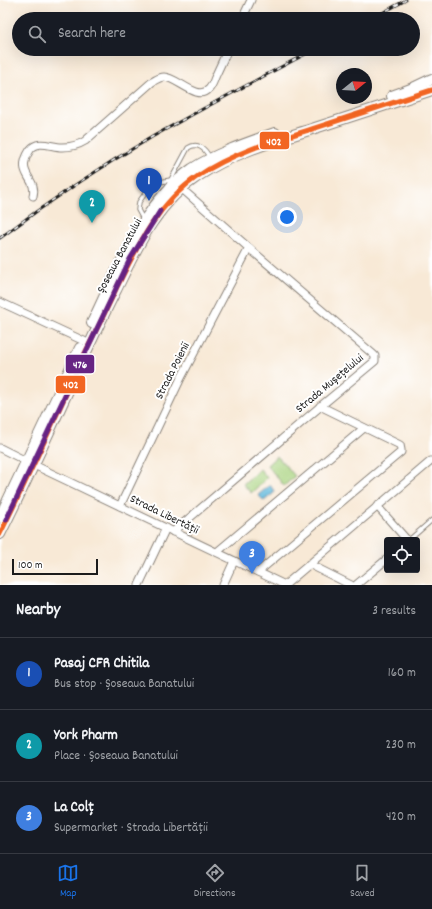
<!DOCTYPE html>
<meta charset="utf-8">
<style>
:root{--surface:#171b24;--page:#20242c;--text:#f1f3f6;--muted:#9ea1a6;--line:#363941;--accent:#1a73e8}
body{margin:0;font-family:Dekko,sans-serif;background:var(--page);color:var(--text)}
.controls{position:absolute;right:12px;bottom:12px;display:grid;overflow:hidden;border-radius:4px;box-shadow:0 4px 16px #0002}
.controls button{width:36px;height:36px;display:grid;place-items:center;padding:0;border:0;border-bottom:1px solid var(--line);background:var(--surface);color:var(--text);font:20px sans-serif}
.compass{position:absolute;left:336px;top:68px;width:36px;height:36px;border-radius:50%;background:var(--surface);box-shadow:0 4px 16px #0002;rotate:72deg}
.scale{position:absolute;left:12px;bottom:10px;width:86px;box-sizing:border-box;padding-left:4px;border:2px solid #1c1c1c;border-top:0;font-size:11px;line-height:14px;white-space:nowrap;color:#1c1c1c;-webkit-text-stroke:3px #fff;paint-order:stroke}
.you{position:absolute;left:287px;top:217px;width:14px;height:14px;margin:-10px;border:3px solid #fff;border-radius:50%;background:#1a73e8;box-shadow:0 0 0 6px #1a73e833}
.badge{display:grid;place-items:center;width:26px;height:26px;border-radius:50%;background:var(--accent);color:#fff;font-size:13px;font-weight:700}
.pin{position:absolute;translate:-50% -33px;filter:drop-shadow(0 1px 2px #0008)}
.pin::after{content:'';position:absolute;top:21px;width:14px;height:12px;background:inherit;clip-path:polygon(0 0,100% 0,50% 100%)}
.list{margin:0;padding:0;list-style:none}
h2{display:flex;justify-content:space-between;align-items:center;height:52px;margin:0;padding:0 16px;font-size:17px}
h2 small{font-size:13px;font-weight:400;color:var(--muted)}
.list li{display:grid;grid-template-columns:26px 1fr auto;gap:12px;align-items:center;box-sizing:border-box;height:72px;padding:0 16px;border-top:1px solid var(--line)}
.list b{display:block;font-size:15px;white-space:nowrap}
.list p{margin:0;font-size:13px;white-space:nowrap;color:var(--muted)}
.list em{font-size:13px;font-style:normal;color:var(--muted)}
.icon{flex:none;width:22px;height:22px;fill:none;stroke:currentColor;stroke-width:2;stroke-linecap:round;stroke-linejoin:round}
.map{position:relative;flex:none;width:432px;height:585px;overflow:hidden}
.search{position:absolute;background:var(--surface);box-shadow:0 4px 16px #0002;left:12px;right:12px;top:12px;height:44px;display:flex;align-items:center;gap:10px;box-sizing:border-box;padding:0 14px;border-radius:22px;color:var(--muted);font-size:15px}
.sheet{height:268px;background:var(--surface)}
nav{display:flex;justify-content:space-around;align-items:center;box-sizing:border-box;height:56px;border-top:1px solid var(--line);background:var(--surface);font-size:11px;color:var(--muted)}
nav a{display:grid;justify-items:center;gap:2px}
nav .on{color:var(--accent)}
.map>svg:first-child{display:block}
.green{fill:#a7d27d;stroke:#62774c}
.water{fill:#5cb5d9;stroke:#3c687a}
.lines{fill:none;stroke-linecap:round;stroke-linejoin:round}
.service-casing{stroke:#8a8279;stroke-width:5.5}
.minor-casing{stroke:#8a8279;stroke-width:9}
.primary-casing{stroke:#8a8279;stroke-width:12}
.service{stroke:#fff;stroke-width:3.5}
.minor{stroke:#fff;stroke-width:7}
.primary{stroke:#fff;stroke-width:10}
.rail-casing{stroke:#1c1c1c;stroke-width:3}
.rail{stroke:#fff;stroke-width:1.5;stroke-dasharray:4.5;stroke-linecap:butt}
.bus-1-casing{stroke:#fff;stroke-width:8}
.bus-2-casing{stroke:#fff;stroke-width:8}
.bus-1{stroke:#f26522;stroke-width:5}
.bus-2{stroke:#662483;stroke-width:5}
.labels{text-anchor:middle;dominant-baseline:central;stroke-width:4;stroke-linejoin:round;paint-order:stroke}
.street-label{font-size:12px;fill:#1c1c1c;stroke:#fff}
.line-badge{stroke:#fff;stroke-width:1.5}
.badge-label{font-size:11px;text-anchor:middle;font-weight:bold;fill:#fff}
</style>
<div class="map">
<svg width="432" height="585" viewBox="0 0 432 585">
<rect width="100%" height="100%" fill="#fff"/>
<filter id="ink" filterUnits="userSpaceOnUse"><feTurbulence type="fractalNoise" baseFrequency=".025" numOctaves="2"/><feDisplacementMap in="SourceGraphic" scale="8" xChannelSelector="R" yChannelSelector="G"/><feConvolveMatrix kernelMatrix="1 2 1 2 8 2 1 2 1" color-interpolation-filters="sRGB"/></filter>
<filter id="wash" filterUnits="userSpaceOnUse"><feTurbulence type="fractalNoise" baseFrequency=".012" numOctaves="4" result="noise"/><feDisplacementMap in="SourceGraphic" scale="16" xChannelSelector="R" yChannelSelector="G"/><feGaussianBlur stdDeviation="0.9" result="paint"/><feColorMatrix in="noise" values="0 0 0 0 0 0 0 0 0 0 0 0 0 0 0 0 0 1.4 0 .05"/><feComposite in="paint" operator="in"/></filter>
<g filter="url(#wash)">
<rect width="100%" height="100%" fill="#f8e9d6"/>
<!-- green -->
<g class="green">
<path d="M277 456 295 476 284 486 267 465Z"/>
<path d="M260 469 267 478 251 493 243 484Z"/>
</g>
<!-- water -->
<path class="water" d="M270 485 275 492 264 501 258 495Z"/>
</g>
<g filter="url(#ink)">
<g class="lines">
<!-- service casing -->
<g class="service-casing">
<g id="service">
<path d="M167 187 188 148C197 142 205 148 209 157"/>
<path d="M144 221 138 210 139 202 149 188 154 183 171 180"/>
<path d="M409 540 432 520"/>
</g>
</g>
<!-- minor casing -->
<g class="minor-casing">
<g id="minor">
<path d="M242 19 251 0"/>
<path d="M33 196C38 177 14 175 30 150 38 139 51 147 62 147 71 147 77 146 85 141L152 82C156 80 159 77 164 77 177 77 198 102 209 89 213 85 214 79 216 75 220 66 224 58 228 49"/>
<path d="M0 302 84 341"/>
<path d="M0 448 26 461"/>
<path d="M34 465 285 585"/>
<path d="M120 506 180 380 249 248"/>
<path d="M377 506 407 540"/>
<path d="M173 532 322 405 375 361V356L374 355 249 248 181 188"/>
<path d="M217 552 364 428"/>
<path d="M309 564 351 585"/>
<path d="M258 572 401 452V450L400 445 320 406"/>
<path d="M139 585 166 528"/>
<path d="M223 585 234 561"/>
<path d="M285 585 431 461"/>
<path d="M356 585 387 559"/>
</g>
</g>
<!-- primary casing -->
<g class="primary-casing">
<g id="primary">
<path d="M392 96 411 89 432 79"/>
<path d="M92 323C117 271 143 203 192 169 217 153 247 143 275 133"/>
<path d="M0 517 80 348"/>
<path d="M0 534C27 480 52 426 77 371 90 344 102 317 116 290 137 247 156 203 198 176 234 152 275 141 315 128 354 115 393 103 432 90"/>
</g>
</g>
<!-- service -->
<use href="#service" class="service"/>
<!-- minor -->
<use href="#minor" class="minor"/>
<!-- primary -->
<use href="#primary" class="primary"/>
<!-- rail casing -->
<g class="rail-casing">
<g id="rail">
<path d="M371 19 406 0"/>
<path d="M0 238C48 202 99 168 152 137 205 107 260 78 315 49"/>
</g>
</g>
<!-- rail -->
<use href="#rail" class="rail"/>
<!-- bus-1 casing -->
<g class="bus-1-casing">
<path id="bus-1" d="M0 534C30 474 57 414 85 353 96 331 107 309 117 287 138 245 158 203 198 176 232 153 273 141 312 129 352 116 392 103 432 90"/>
</g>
<!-- bus-2 casing -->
<g class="bus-2-casing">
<path id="bus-2" d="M6 520 130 259 160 211"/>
</g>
<!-- bus-1 -->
<use href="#bus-1" class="bus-1"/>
<!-- bus-2 -->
<use href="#bus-2" class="bus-2"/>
</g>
</g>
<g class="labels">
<!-- street labels -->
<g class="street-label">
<text transform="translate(120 256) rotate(-62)">Șoseaua Banatului</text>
<text transform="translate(173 371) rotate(-63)">Strada Poienii</text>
<text transform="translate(330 384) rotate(-40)">Strada Mușețelului</text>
<text transform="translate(164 515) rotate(26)">Strada Libertății</text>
</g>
</g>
<g class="line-badge">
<rect x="259" y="131" width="31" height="19" rx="4" fill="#f26522"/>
<rect x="65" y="354" width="30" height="20" rx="4" fill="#662483"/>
<rect x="55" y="375" width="31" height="19" rx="4" fill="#f26522"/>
</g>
<g class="badge-label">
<text x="274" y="145">402</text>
<text x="80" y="368">476</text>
<text x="71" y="388">402</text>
</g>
</svg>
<div class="controls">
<button><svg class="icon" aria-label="locate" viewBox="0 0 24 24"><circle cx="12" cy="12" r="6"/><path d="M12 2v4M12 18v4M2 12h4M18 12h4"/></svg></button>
</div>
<svg class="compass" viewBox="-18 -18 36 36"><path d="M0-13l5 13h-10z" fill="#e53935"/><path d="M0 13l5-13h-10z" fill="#9ea1a6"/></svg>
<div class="scale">100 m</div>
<div class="you"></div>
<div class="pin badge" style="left:149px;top:201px;background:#1a4fb4">1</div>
<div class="pin badge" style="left:92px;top:223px;background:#0f9aa8">2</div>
<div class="pin badge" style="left:252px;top:574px;background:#3f7fe0">3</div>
<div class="search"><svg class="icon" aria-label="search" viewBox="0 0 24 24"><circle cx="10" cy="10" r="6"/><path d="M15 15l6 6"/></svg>Search here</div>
</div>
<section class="sheet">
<h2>Nearby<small>3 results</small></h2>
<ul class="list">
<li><span class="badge" style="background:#1a4fb4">1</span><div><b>Pasaj CFR Chitila</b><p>Bus stop · Șoseaua Banatului</p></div><em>160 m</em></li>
<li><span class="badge" style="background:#0f9aa8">2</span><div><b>York Pharm</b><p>Place · Șoseaua Banatului</p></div><em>230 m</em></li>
<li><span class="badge" style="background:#3f7fe0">3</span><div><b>La Colț</b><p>Supermarket · Strada Libertății</p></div><em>420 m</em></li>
</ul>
</section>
<nav>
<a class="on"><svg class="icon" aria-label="map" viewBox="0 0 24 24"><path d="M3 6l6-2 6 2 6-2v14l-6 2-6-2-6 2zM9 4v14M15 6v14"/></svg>Map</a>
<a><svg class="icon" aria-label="directions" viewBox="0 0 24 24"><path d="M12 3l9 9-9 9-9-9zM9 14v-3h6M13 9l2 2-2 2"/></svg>Directions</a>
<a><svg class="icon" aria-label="saved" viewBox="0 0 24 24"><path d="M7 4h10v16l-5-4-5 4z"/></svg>Saved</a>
</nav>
